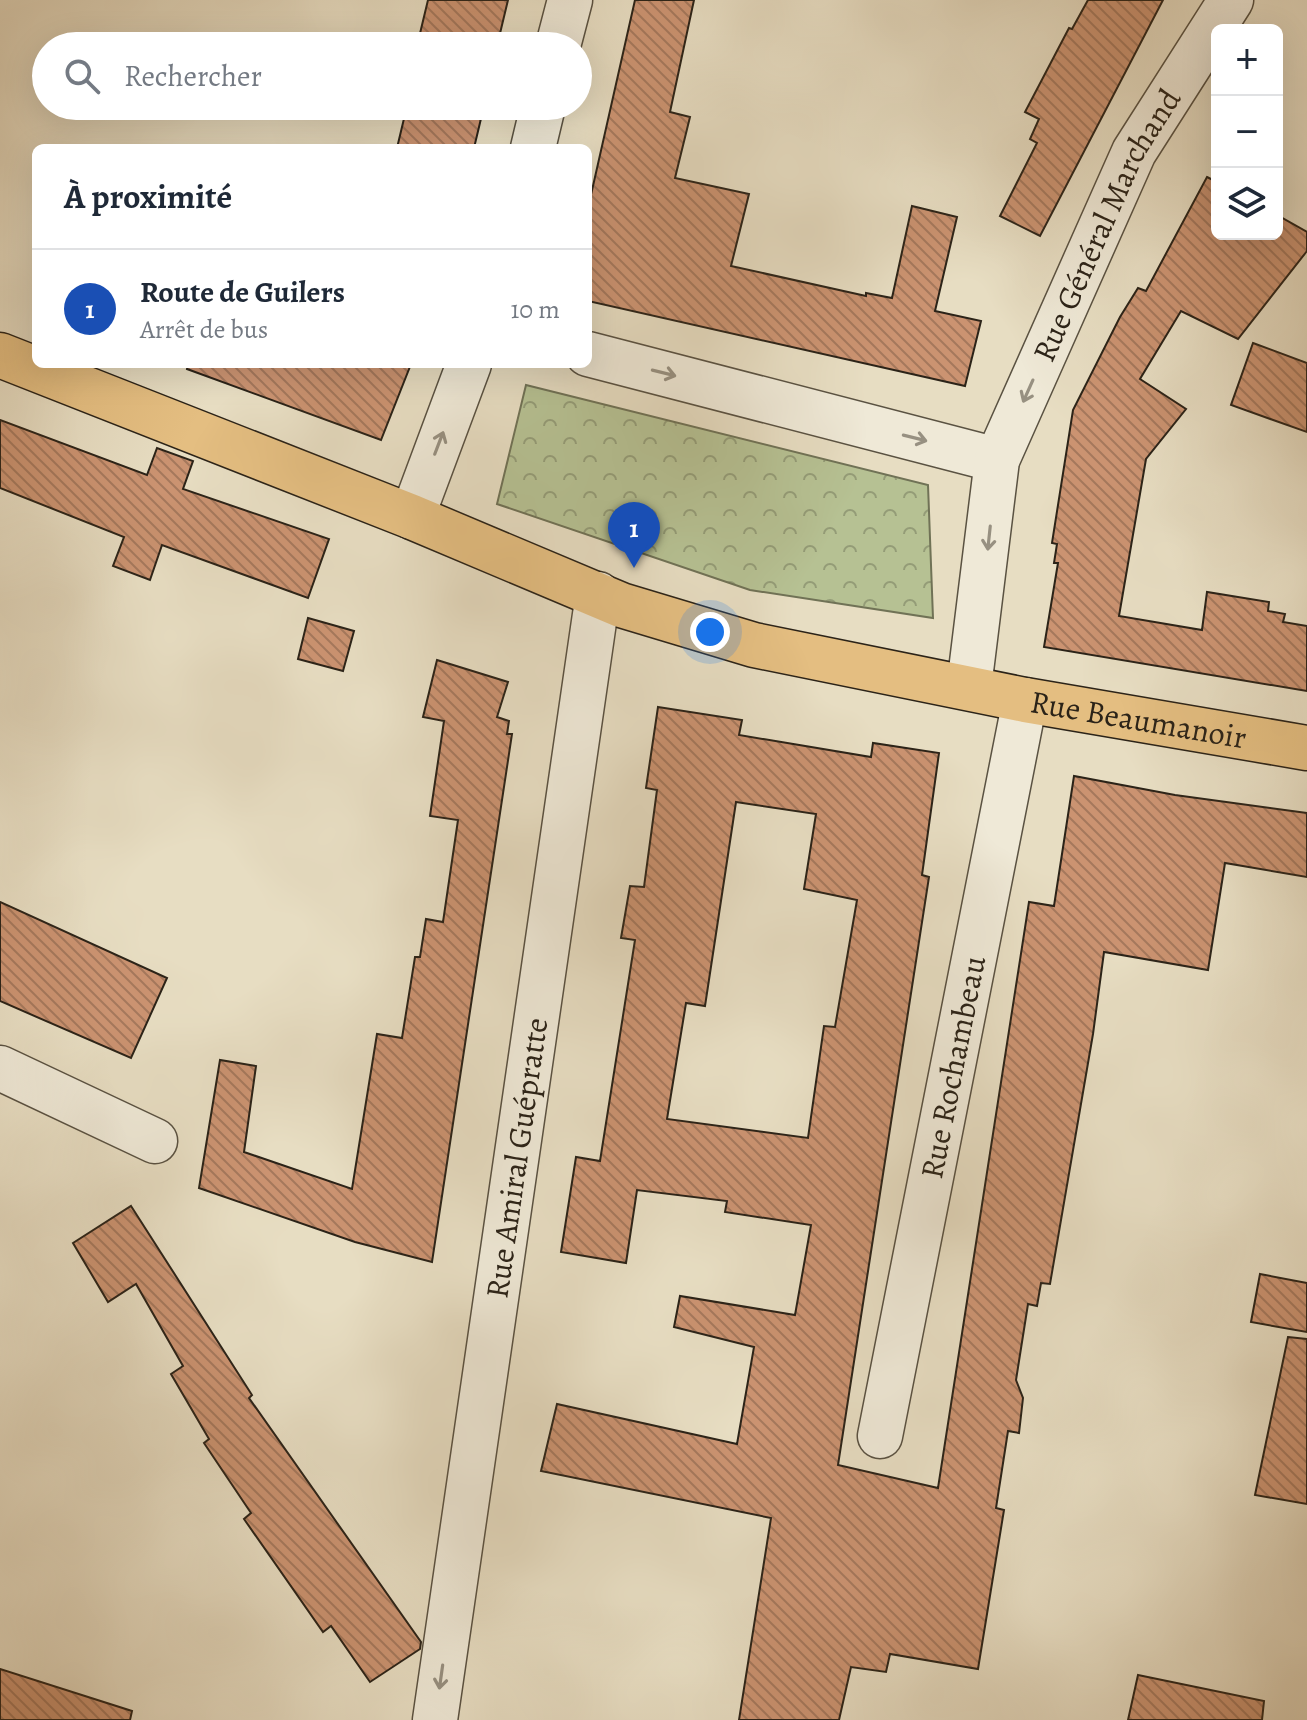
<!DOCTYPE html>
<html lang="fr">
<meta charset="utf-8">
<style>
:root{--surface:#fff;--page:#f6f6f7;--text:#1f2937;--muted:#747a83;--line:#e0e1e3;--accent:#8f2418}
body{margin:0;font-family:Alegreya,serif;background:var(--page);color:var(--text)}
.controls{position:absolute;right:24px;top:24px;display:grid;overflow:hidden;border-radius:12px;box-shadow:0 8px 32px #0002}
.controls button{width:72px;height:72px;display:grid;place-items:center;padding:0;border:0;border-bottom:2px solid var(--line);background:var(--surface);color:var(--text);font:40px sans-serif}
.you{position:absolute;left:710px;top:632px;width:28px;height:28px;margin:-20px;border:6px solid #fff;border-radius:50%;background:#1a73e8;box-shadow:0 0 0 12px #1a73e833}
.badge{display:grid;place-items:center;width:52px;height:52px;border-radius:50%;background:var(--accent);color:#fff;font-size:26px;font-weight:700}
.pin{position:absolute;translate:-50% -66px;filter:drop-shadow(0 2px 4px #0008)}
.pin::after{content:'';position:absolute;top:42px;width:28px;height:24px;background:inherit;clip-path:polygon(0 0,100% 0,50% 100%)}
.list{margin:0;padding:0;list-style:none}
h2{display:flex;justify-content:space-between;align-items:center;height:104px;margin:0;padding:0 32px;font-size:34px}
h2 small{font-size:26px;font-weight:400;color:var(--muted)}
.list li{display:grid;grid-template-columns:52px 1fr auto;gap:24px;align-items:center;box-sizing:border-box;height:120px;padding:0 32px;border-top:2px solid var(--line)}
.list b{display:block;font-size:30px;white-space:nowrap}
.list p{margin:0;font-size:26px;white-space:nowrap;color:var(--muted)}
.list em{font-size:26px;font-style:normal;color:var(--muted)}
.icon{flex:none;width:44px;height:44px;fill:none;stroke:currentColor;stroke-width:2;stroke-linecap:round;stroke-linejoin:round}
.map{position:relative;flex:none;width:1307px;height:1720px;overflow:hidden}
.search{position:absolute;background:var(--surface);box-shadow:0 8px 32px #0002;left:32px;top:32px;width:560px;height:88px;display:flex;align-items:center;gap:20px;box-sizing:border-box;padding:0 28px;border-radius:44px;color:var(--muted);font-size:30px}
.panel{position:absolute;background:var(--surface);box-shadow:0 8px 32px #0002;left:32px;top:144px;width:560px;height:224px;border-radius:12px}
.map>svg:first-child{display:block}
.forest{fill:url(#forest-crowns);stroke:#707256;stroke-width:2}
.building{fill:url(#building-back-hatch);stroke:#2b2318;stroke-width:2;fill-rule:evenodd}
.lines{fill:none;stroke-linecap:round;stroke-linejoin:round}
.minor-casing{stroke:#5a5242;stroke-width:47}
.major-casing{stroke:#2b2318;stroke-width:47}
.minor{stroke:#efe9d7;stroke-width:44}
.major{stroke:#e4be81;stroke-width:44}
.oneway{stroke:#979081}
.labels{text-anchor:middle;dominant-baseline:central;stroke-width:7;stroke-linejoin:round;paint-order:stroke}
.street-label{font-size:32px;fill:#2b2318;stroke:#efe9d7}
</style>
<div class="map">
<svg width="1307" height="1720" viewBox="0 0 1307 1720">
<defs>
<pattern id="forest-crowns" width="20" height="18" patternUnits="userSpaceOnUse" patternTransform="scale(2)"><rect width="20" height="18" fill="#b6c193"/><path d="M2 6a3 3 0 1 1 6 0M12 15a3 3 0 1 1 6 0" fill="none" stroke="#949c77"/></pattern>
<pattern id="building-back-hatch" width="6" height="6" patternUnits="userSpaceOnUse" patternTransform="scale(2)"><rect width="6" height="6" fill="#cb9371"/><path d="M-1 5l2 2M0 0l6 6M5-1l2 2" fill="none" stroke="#a5785c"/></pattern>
</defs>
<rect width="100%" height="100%" fill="#e7ddc2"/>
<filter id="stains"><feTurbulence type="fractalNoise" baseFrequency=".0025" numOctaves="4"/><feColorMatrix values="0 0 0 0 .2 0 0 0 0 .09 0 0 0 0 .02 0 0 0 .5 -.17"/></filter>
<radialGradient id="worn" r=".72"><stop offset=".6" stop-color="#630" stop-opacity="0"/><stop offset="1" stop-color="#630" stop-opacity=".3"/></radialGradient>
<!-- forest -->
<path class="forest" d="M526 385 928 485 933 618 750 590 497 504Z"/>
<!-- building -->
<g class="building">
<path d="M428 0H508L497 46H417Z"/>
<path d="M635 0H694L670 112 690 117 675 178 749 194 731 266 866 296V293L892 298 912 206 957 217 935 311 981 321 965 386 588 301V208Z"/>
<path d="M1088 0H1163L1040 236 1000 216 1037 143 1030 139 1039 119 1025 112 1069 28 1072 29Z"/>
<path d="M407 106H484L474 148H397Z"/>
<path d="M1207 177 1217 182V234H1277V215L1307 232V251L1238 339 1181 311 1140 379 1186 409 1146 459 1119 616 1202 630 1207 592 1269 602 1268 611 1285 614 1283 622 1307 626V691L1044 647 1058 563H1054L1057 544 1052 543 1073 410 1120 317 1138 288 1146 291Z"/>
<path d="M1253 343 1307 363V432L1231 405Z"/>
<path d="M188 364H411L381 440 187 369Z"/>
<path d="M0 420 147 475 157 448 193 461 183 489 329 539 308 598 162 545 150 580 113 566 124 537 0 488Z"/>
<path d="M308 618 354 631 343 671 298 659Z"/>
<path d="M437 660 508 682 497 717 509 721 507 734H512L432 1262 355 1242 199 1188 220 1060 256 1066 244 1152 352 1189 377 1034 402 1038 415 957H420L426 919 443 922 458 820 430 816 444 721 423 717Z"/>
<path d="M658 707 742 720 739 735 871 757 873 743 939 753 922 875 929 877 838 1465 938 1488 1029 902 1054 906 1074 776 1175 795 1307 813V877L1225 863 1208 970 1104 952 1093 1034 1050 1284 1041 1283 1037 1306 1028 1304 1016 1380 1023 1398 1019 1433 1008 1431 996 1508 1004 1510 978 1669 890 1654 886 1672 851 1667 839 1720H739L771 1518 541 1471 557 1404 737 1444 754 1347 674 1327 680 1296 795 1315 811 1225 725 1212 727 1201 637 1190 626 1263 561 1252 576 1157 600 1161 635 940 621 938 630 886 644 887 657 790 646 788ZM736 802 816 814 804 889 857 900 835 1027 824 1026 808 1138 667 1119 686 1003 705 1006Z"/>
<path d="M0 902 167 978 131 1058 0 1001Z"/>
<path d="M131 1206 252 1395 249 1398 421 1642 420 1649 370 1682 331 1626 323 1632 244 1519 251 1513 204 1443 209 1439 171 1374 183 1366 136 1284 108 1302 73 1243Z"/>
<path d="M1260 1274 1307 1283V1332L1251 1322Z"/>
<path d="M1288 1337 1307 1339V1504L1255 1495Z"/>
<path d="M0 1669 132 1711 130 1720H0Z"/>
<path d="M1138 1675 1264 1701 1262 1720H1128Z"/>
</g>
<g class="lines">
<!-- minor casing -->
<g class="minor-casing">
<g id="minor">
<path d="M558 46 570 0"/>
<path d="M533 148 543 106"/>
<path d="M588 354 997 460"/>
<path d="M412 517 469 364"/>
<path id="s1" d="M969 687 997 460 1134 152 1231 0"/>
<path d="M0 1068 155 1141"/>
<path id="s2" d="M880 1436 1025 700"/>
<path id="s3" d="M435 1720 598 594"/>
</g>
</g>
<!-- major casing -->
<g class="major-casing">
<g id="major">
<path id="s4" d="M0 355 412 517 621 605 754 645 1025 700 1307 748"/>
</g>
</g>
<!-- minor -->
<use href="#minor" class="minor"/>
<!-- major -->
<use href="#major" class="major"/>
</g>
<!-- one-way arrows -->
<defs><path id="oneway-shaft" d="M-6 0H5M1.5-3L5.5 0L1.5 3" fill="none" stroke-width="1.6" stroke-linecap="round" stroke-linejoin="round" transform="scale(2)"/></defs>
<g class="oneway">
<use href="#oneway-shaft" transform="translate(664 373) rotate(14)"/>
<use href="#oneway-shaft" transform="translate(1028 391) rotate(114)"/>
<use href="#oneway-shaft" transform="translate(915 438) rotate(14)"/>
<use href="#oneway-shaft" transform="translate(439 443) rotate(-69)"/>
<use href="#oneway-shaft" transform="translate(989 538) rotate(96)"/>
<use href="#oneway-shaft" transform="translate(441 1677) rotate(98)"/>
</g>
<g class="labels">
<!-- street labels -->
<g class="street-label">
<text stroke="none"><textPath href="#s1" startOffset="488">Rue Général Marchand</textPath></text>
<text stroke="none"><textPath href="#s4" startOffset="1200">Rue Beaumanoir</textPath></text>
<text stroke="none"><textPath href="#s2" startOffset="376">Rue Rochambeau</textPath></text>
<text stroke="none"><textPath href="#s3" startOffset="568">Rue Amiral Guépratte</textPath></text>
</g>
</g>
<rect width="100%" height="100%" filter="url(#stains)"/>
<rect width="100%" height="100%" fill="url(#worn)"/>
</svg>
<div class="controls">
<button>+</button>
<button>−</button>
<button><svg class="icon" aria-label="layers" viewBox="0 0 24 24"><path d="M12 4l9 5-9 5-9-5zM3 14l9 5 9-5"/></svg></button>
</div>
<div class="you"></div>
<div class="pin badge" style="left:634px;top:568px;background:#1a4fb4">1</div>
<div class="search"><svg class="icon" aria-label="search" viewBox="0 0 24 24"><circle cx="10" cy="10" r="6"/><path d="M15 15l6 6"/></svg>Rechercher</div>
<section class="panel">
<h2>À proximité<small></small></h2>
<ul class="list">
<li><span class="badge" style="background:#1a4fb4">1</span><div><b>Route de Guilers</b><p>Arrêt de bus</p></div><em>10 m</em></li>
</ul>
</section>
</div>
